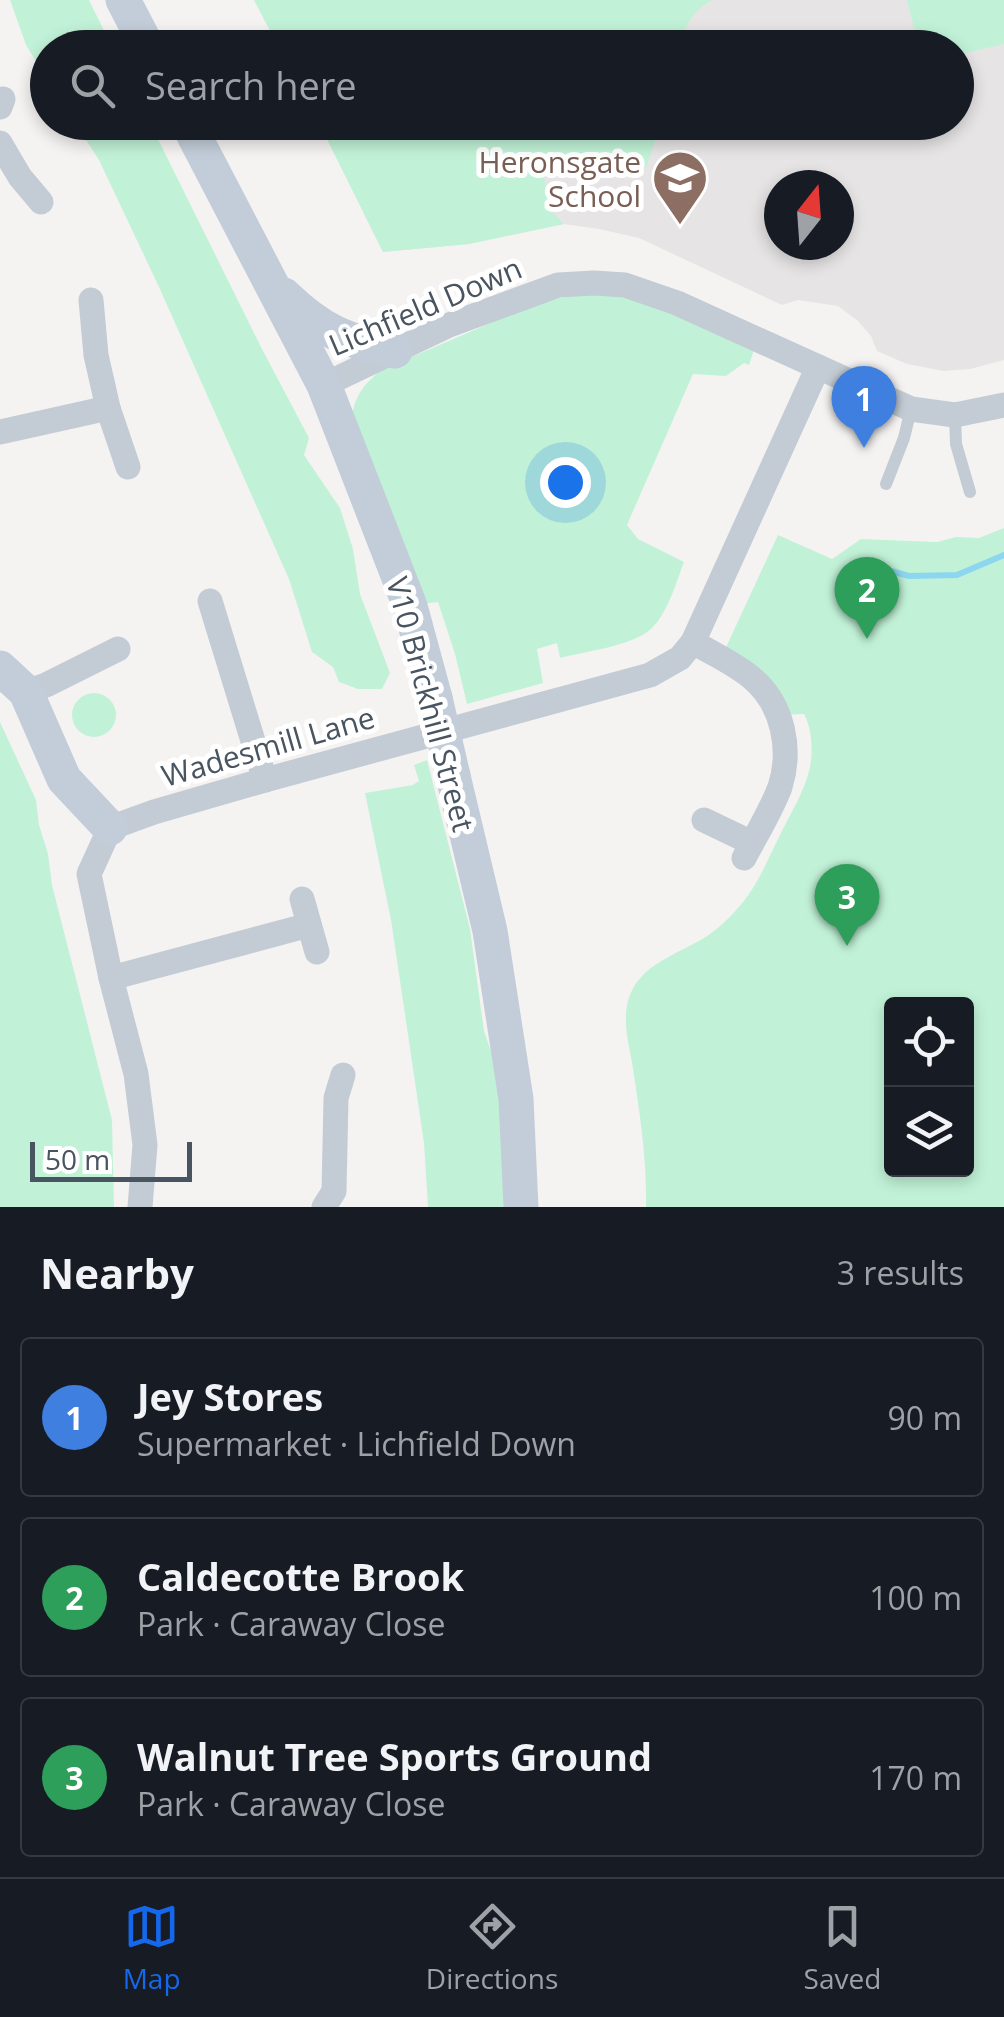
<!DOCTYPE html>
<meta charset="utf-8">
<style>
:root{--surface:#171b24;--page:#20242c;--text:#f1f3f6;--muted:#9ea1a6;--line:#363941;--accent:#1568ec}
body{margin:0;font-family:"Open Sans",sans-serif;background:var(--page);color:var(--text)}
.controls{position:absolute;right:30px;bottom:30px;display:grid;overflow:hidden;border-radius:10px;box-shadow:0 5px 15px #0003}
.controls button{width:90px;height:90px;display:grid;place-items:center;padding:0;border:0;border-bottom:2px solid var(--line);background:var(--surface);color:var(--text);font:50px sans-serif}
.compass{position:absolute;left:764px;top:170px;width:90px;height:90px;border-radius:50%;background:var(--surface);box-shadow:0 5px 15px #0003;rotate:17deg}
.scale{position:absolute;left:30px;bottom:25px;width:162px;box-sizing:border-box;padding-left:10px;border:5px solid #495461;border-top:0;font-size:28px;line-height:35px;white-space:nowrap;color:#495461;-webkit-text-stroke:8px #fff;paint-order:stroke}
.you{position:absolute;left:565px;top:482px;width:35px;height:35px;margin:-25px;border:8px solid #fff;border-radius:50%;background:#1a73e8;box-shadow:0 0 0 15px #1a73e833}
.badge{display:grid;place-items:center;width:65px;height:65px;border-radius:50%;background:var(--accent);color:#fff;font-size:32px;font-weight:700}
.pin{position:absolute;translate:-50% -82px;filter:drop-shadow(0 2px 5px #0008)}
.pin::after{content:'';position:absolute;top:52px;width:35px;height:30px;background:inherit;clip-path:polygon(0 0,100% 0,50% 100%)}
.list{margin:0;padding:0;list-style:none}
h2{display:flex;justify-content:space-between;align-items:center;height:130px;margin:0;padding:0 40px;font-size:42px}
h2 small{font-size:32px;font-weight:400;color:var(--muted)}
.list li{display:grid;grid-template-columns:65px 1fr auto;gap:30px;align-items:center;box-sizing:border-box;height:160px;margin:0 20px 20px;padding:0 20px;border:2px solid var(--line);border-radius:10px}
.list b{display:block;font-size:38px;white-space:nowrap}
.list p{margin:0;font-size:32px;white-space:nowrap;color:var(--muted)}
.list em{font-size:32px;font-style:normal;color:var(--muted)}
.icon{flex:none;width:55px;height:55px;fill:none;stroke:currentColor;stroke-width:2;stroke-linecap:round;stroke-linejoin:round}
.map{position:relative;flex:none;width:1004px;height:1207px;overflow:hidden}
.search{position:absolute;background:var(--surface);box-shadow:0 5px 15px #0003;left:30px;right:30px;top:30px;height:110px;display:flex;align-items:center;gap:25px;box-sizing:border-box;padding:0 35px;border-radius:55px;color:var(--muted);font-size:38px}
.sheet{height:670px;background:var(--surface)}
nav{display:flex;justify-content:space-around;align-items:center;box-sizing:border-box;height:140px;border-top:2px solid var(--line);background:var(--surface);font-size:28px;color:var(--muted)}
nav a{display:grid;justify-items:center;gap:5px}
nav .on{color:var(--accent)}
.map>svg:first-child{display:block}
.education{fill:#e6e4e4;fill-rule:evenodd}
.green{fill:#c1f2d7;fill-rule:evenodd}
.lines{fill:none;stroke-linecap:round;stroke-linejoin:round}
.stream{stroke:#8dd6f0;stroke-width:6}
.lane{stroke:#c3ccd4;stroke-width:12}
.street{stroke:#c3ccd4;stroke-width:25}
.secondary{stroke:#c3cdd9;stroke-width:35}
.secondary-bridge{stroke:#c3cdd9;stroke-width:35}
.labels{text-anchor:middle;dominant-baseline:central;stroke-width:10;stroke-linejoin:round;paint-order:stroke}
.education-label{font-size:30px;fill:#785e54;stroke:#fff;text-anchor:end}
.street-label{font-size:30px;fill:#495461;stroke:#fff}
</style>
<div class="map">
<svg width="1004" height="1207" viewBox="0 0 1004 1207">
<rect width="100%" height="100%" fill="#f5f3f2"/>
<!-- education -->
<path class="education" d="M254 0H1004V360L970 369 944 371 907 364 877 351 871 336 858 321 838 306 798 300 782 305 639 238 599 229 564 224 469 244 383 252 319 123 956 122V48L279 47ZM779 185H839V245H779Z"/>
<!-- green -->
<g class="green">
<path d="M10 0H89L112 47 48 48 47 79 26 45Z"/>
<path d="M254 0H712C694 10 682 27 682 47L279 48Z"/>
<path d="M907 0H1004V44L957 55 956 48 938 47 917 39Z"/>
<path d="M75 123H150L261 347 309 438 304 455 340 508 353 549 360 594 390 673 382 689H358L339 682 333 667 312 652 289 579 159 287 99 160Z"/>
<path d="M319 123H676L657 135 646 167 591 156 541 157 549 209 564 224 469 244 383 252Z"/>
<path d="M588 294 623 295 649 303 754 350 749 365 744 363 726 376 693 374 627 525 638 539 684 562C676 583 668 612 652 628 634 646 586 651 560 658L557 643 537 649 543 683 467 704 455 654 438 602 421 604 352 415C356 393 365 384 381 370L533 305 557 298Z"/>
<path d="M1004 528V1207H646C647 1162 640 1114 633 1069 630 1047 622 1024 628 1001 637 968 668 958 695 943 710 936 726 922 737 909 756 889 767 861 779 837 790 814 805 791 810 767 813 751 812 728 804 714L780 715 721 658 778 535 832 559 861 539 937 542 956 537 979 538ZM892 1004H966V1170H892Z"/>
<circle cx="94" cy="715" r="22"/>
<path d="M0 722 36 800 39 825 48 854 52 885 112 1120 114 1207H0Z"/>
<path d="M427 760 470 929 484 1031 498 1072 510 1207H428L424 1143 391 920 365 793 413 785 419 781 414 765Z"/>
</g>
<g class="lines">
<!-- stream -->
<path class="stream" d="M847 599 848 583 853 573 870 565 909 576 957 575 1004 555"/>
<!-- lane -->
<g class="lane">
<path d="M955 415 956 444 970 492"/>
<path d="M886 484 904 438 911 409"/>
</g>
<!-- street -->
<g class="street">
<path d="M0 107 3 99"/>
<path d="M0 143 20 177 41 202"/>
<path d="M91 300 96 355 108 408 128 467"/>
<path d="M324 385 449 325 558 285 594 283 625 285 677 303 911 409 955 415 1004 405"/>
<path d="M0 432 108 408"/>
<path d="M210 601 265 780"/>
<path d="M693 642C713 654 736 664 753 679 783 705 792 749 780 787 771 811 756 835 744 858"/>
<path d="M26 692 46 685 118 649"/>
<path d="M704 820 752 843"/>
<path d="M302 899 317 952"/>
<path d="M111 978 309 925"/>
<path d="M140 1207 145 1145 136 1074 111 978 89 874 110 828 154 812 265 780 650 675 680 658 693 642 818 367"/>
<path d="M324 1207 334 1191 336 1098 343 1075"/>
</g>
<!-- secondary -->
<g class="secondary">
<path d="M123 0 148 48"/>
<path d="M187 122 324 385 410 606 435 698"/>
<path d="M284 295C321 331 346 341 395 351"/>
<path d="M0 668 26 692 64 779 110 828"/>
<path d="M453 776 490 931 516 1099 521 1207"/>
</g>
<!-- secondary-bridge -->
<path class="secondary-bridge" d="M435 698 453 776"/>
</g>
<!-- icons -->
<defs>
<g id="school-pin" transform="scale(2.875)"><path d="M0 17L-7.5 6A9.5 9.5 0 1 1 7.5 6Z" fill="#8d6e63" stroke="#fff"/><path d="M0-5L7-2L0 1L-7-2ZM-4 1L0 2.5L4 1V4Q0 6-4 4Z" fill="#fff"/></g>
</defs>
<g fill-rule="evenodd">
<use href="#school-pin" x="680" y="178"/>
</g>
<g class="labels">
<!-- education labels -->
<g class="education-label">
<text x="641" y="161">Heronsgate<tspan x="641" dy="34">School</tspan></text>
</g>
<!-- street labels -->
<g class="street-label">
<text transform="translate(425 306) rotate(-23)">Lichfield Down</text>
<text transform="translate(431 704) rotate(75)">V10 Brickhill Street</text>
<text transform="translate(268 746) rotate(-16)">Wadesmill Lane</text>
</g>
</g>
</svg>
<div class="controls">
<button><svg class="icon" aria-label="locate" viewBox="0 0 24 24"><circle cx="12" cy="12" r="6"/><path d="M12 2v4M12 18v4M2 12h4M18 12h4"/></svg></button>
<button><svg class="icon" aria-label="layers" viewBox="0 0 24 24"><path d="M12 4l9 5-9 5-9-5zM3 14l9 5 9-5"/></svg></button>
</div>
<svg class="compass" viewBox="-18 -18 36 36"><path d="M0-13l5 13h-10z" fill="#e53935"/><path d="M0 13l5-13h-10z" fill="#9ea1a6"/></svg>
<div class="scale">50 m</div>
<div class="you"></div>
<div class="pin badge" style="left:864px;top:448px;background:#3f7fe0">1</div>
<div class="pin badge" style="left:867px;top:639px;background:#2e9e5b">2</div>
<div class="pin badge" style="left:847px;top:946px;background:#2e9e5b">3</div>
<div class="search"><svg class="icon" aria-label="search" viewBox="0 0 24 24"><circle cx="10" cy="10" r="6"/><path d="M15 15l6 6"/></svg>Search here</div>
</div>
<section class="sheet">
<h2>Nearby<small>3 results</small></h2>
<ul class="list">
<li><span class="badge" style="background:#3f7fe0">1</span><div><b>Jey Stores</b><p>Supermarket · Lichfield Down</p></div><em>90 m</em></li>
<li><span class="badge" style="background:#2e9e5b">2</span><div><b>Caldecotte Brook</b><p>Park · Caraway Close</p></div><em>100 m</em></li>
<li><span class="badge" style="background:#2e9e5b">3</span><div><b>Walnut Tree Sports Ground</b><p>Park · Caraway Close</p></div><em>170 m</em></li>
</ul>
</section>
<nav>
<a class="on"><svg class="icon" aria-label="map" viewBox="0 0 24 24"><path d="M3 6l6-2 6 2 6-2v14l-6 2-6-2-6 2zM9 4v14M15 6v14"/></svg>Map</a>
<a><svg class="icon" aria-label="directions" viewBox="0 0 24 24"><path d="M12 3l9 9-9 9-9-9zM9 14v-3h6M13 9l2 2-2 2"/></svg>Directions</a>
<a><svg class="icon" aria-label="saved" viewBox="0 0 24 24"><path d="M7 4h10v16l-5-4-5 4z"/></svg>Saved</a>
</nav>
